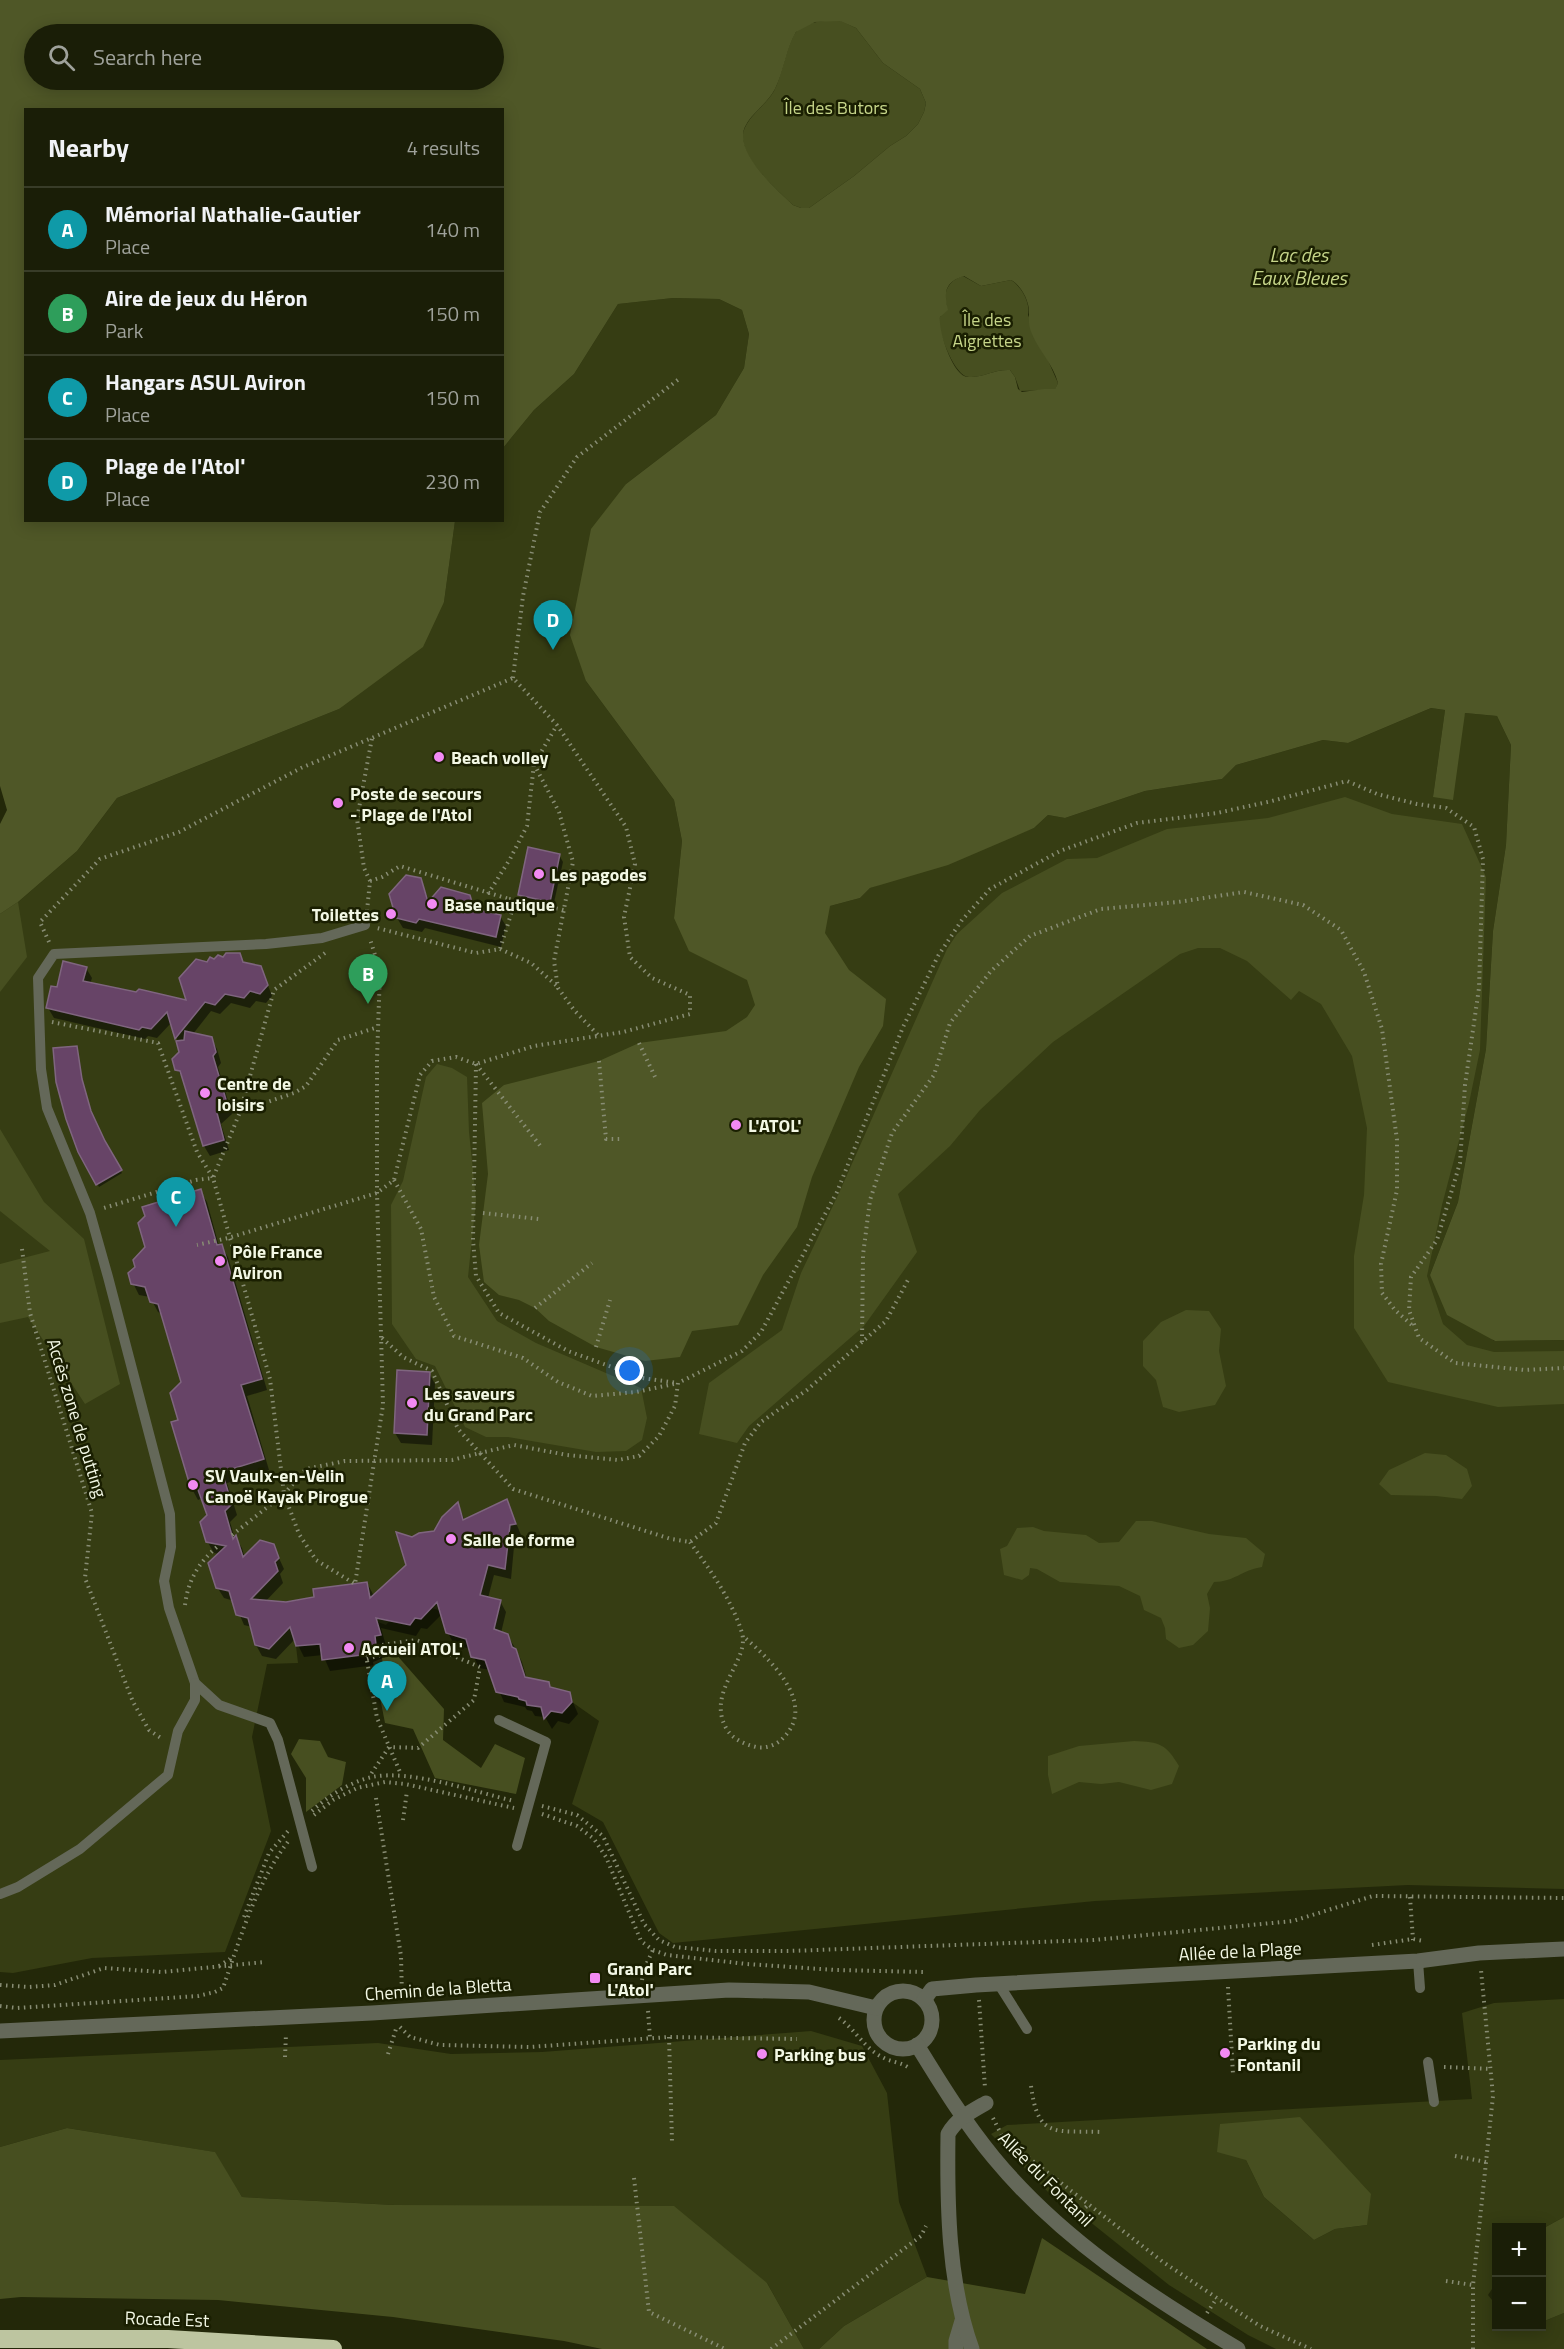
<!DOCTYPE html>
<meta charset="utf-8">
<style>
:root{--surface:#1a1e07;--page:#272b15;--text:#f1f3f6;--muted:#9fa29b;--line:#383c28;--accent:#d93025}
body{margin:0;font-family:"Titillium Web",sans-serif;background:var(--page);color:var(--text)}
.controls{position:absolute;right:18px;bottom:18px;display:grid;overflow:hidden;border-radius:0px;box-shadow:0 3px 15px #0003}
.controls button{width:54px;height:54px;display:grid;place-items:center;padding:0;border:0;border-bottom:2px solid var(--line);background:var(--surface);color:var(--text);font:30px sans-serif}
.you{position:absolute;left:630px;top:1371px;width:21px;height:21px;margin:-15px;border:4px solid #fff;border-radius:50%;background:#1a73e8;box-shadow:0 0 0 9px #1a73e833}
.badge{display:grid;place-items:center;width:39px;height:39px;border-radius:50%;background:var(--accent);color:#fff;font-size:20px;font-weight:700}
.pin{position:absolute;translate:-50% -50px;filter:drop-shadow(0 2px 3px #0008)}
.pin::after{content:'';position:absolute;top:32px;width:21px;height:18px;background:inherit;clip-path:polygon(0 0,100% 0,50% 100%)}
.list{margin:0;padding:0;list-style:none}
h2{display:flex;justify-content:space-between;align-items:center;height:78px;margin:0;padding:0 24px;font-size:26px}
h2 small{font-size:20px;font-weight:400;color:var(--muted)}
.list li{display:grid;grid-template-columns:39px 1fr auto;gap:18px;align-items:center;box-sizing:border-box;height:84px;padding:0 24px;border-top:2px solid var(--line)}
.list b{display:block;font-size:22px;white-space:nowrap}
.list p{margin:0;font-size:20px;white-space:nowrap;color:var(--muted)}
.list em{font-size:20px;font-style:normal;color:var(--muted)}
.icon{flex:none;width:33px;height:33px;fill:none;stroke:currentColor;stroke-width:2;stroke-linecap:round;stroke-linejoin:round}
.map{position:relative;flex:none;width:1564px;height:2349px;overflow:hidden}
.search{position:absolute;background:var(--surface);box-shadow:0 3px 15px #0003;left:24px;top:24px;width:480px;height:66px;display:flex;align-items:center;gap:15px;box-sizing:border-box;padding:0 21px;border-radius:33px;color:var(--muted);font-size:22px}
.panel{position:absolute;background:var(--surface);box-shadow:0 3px 15px #0003;left:24px;top:108px;width:480px;height:414px;border-radius:0px}
.map>svg:first-child{display:block}
.green{fill:#363d13;fill-rule:evenodd}
.forest{fill:#474f20}
.water{fill:#4f5727;fill-rule:evenodd}
.shadow{fill:#0007}
.building{fill:#674467;stroke:#7f657f;stroke-width:1.5}
.lines{fill:none;stroke-linecap:round;stroke-linejoin:round}
.path{stroke:#888d74;stroke-width:4;stroke-dasharray:1.5 4.5;stroke-linecap:butt}
.lane{stroke:#646859;stroke-width:10}
.street{stroke:#646859;stroke-width:15}
.highway{stroke:#bdc5a0;stroke-width:18}
.poi-dot{fill:#f28af3;stroke:#1a1f01;stroke-width:2}
.labels{text-anchor:middle;dominant-baseline:central;stroke-width:5;stroke-linejoin:round;paint-order:stroke}
.park-label{font-size:18px;fill:#c6d589;stroke:#1a1f01}
.poi-label{font-size:18px;font-weight:bold;fill:#f2f7e4;stroke:#1a1f01;text-anchor:start}
.street-label{font-size:18px;fill:#f2f7e4;stroke:#1a1f01}
.water-label{font-size:20px;font-style:italic;fill:#c6d589;stroke:#1a1f01}
</style>
<div class="map">
<svg width="1564" height="2349" viewBox="0 0 1564 2349">
<rect width="100%" height="100%" fill="#232809"/>
<!-- green -->
<g class="green">
<path d="M673 298 719 299 742 310 749 334 744 368 716 415 626 484 586 681 674 800 682 841 674 918 830 906 860 898 870 888 1034 828 1048 815 1065 818 1145 791 1222 779 1236 765 1323 740 1348 743 1431 708 1445 710 1433 797 1465 713 1497 716 1511 745 1506 845 1493 931 1486 1049 1458 1202 1430 1275 1494 1341 1564 1340V1889L1408 1885 1095 1901 673 1943 659 1933 603 1822 572 1804 599 1721 572 1702 562 1713 542 1712 540 1704 527 1705 526 1701 519 1699 517 1691 492 1664 486 1663 484 1658 471 1657 466 1640 446 1633 442 1618 447 1612 427 1607 410 1625 393 1617 386 1625 378 1622 381 1635 375 1636 377 1653 322 1660 320 1644 296 1646 298 1663 267 1664 252 1737 271 1831 225 1952 92 1958 13 1973 0 1972V914L18 902 77 851 117 798 339 709 444 602 455 521 502 520 503 448 534 410 574 374 618 304Z"/>
<path d="M1564 1999V2217L1542 2229 1496 2228V2283L1488 2295 1496 2305V2326L1514 2327 1519 2331 1531 2327 1542 2326V2322L1564 2313V2349H1276L1248 2335 1169 2285 1074 2209 1053 2197 991 2134 1007 2125 1472 2099 1462 2013 1494 2003ZM1246 2160 1367 2225 1335 2229 1314 2240 1264 2197Z"/>
<path d="M811 2031 862 2046 887 2093 899 2202 927 2277 844 2326 819 2349H804L767 2283 394 2205 242 2197 214 2152 67 2128 0 2147V2060L378 2043 451 2054 542 2052Z"/>
</g>
<!-- forest -->
<g class="forest">
<path d="M841 21 856 28 883 63 920 89 926 103 924 112 918 124 906 136 890 146 854 176 809 208H801L793 205C777 190 746 163 743 140 740 121 765 107 774 91 782 77 788 40 797 31 807 21 827 20 841 21Z"/>
<path d="M963 276 981 286 1011 280C1021 286 1031 303 1028 315L1058 383 1055 390 1020 391 1015 377 1010 370C995 369 982 378 969 377 955 377 939 334 939 322 939 315 945 312 947 306 942 292 949 280 963 276Z"/>
<path d="M1345 797 1392 814 1462 824 1486 877 1480 1050 1469 1103 1442 1205 1427 1276 1443 1324 1467 1345 1494 1352 1564 1351V1404L1498 1407 1388 1382 1354 1328V1256L1364 1195 1367 1128 1352 1056 1321 1004 1299 991 1291 1000 1247 961 1220 948H1198L1180 954 1053 1042 980 1110 950 1146 898 1194 917 1252 864 1326 749 1426 737 1443 699 1434 709 1383 782 1330 801 1273 839 1193 947 949 957 934 1002 893 1067 859 1097 858 1167 829 1268 818Z"/>
<path d="M18 902 27 957 0 992V914Z"/>
<path d="M437 1064 452 1068 467 1077 469 1132 476 1200 468 1277 497 1321 536 1343 641 1388 647 1418 642 1440 626 1451 596 1452 508 1437H486L465 1427 435 1366 416 1359 392 1324 391 1205 403 1181 426 1077Z"/>
<path d="M0 1129 44 1202 84 1239 120 1384 85 1404 28 1317 0 1323V1264L50 1251 0 1211Z"/>
<path d="M1186 1310 1209 1311 1221 1329 1219 1351 1226 1386 1215 1405 1179 1412 1163 1407 1156 1380 1143 1366V1341L1161 1322Z"/>
<path d="M1425 1453 1446 1455 1467 1469 1472 1486 1462 1499 1436 1496 1391 1495 1379 1484 1389 1470Z"/>
<path d="M1136 1521H1152L1209 1534 1246 1538 1265 1554 1262 1567C1242 1570 1234 1582 1214 1582L1207 1594 1210 1608 1208 1631 1193 1645 1179 1648 1166 1639 1165 1628 1161 1618 1144 1610 1140 1596 1119 1586 1060 1582 1037 1569 1030 1568 1029 1575 1022 1580 1004 1575 1000 1549 1007 1546 1017 1528 1033 1527 1044 1531 1086 1535 1099 1543 1119 1542Z"/>
<path d="M395 1653 444 1709 443 1740 481 1768 495 1744 525 1758 516 1794 435 1778 413 1729 385 1723 373 1662Z"/>
<path d="M299 1739 320 1741 328 1757 346 1762 342 1785 306 1812V1778L291 1754Z"/>
<path d="M1134 1741C1160 1742 1166 1744 1179 1766L1172 1784 1151 1790 1119 1782 1101 1784 1079 1782 1052 1794 1048 1775V1756L1079 1746Z"/>
<path d="M1300 2117 1371 2194 1367 2225 1335 2229 1314 2240 1264 2197 1246 2160 1217 2152 1220 2124Z"/>
<path d="M67 2128 215 2152 242 2197 394 2205 674 2206 767 2283 804 2349H602L564 2341 393 2317 218 2300 21 2297 0 2299V2147Z"/>
<path d="M1564 2217V2313L1542 2322V2229Z"/>
<path d="M1042 2238 1207 2349H819L844 2326 927 2277 1025 2294Z"/>
</g>
<!-- water -->
<path class="water" d="M0 0H1564V1340L1495 1341 1447 1315 1430 1275 1458 1202 1486 1049 1493 931 1506 845 1511 745 1497 716 1465 713 1453 800 1433 797 1445 710 1431 708 1348 743 1323 740 1236 765 1222 779 1145 791 1065 818 1048 815 1034 828 948 865 870 888 860 898 830 906 825 933 849 970 886 999 883 1026 859 1067 812 1177 797 1227 763 1275 738 1325 692 1331 680 1357 645 1361 596 1347 549 1321 535 1308 519 1300 499 1295 484 1282 479 1245 488 1174 482 1103 504 1085 599 1061 639 1043 726 1031 747 1017 755 1005 747 980 689 951 674 918 682 841 674 800 586 681 570 635 591 529 626 484 716 415 744 368 749 334 742 310 719 299 673 298 618 304 574 374 534 410 503 448 502 110H26V520L455 521 444 602 423 647 339 709 117 798 77 851 18 902 0 914V824L7 810 0 786ZM840 21 856 28 883 63 920 89 926 103 924 112 918 124 906 136 890 146 854 176 809 208H801L793 205C777 190 731 150 746 125 753 112 767 104 775 89 784 71 786 49 796 32L815 22ZM34 34H494V80H34ZM964 276 981 286 1011 280C1020 284 1029 300 1029 311 1029 319 1028 326 1032 334 1039 351 1053 364 1058 383L1055 389H1044L1022 392 1018 389 1015 377 1010 370C995 369 982 378 968 377 953 377 938 330 940 317L948 310C944 293 944 282 964 276Z"/>
<!-- shadow -->
<g class="shadow">
<path d="M559 855 563 862 553 907 523 901 520 894Z"/>
<path d="M420 880 430 902 469 896 477 911 500 916 506 926 501 947 425 928 422 932 403 928 397 918Z"/>
<path d="M239 954 245 964 261 967 272 996 266 1003 256 1001 250 1008 231 1003 220 1014 211 1011 193 1034 211 1038 217 1049 221 1063 218 1067 232 1114 221 1124 229 1150 210 1156 204 1146 184 1080 177 1069 181 1052 172 1022 157 1038 148 1036 145 1039 54 1018 48 1008 58 989 86 968 92 978 90 984 189 1002 208 963Z"/>
<path d="M76 1048 83 1083 92 1115 106 1145 122 1173 99 1187 80 1152Z"/>
<path d="M200 1191 207 1202 219 1246H221L228 1257 267 1390 247 1396 269 1470 227 1483 237 1515 230 1522 235 1539 236 1538 242 1548 245 1558 273 1545 284 1569 280 1574 283 1583 265 1602 286 1603 315 1598 367 1583 374 1596 407 1566 412 1538 435 1532 458 1504 465 1521 507 1501 521 1535 515 1536 511 1579 494 1575 488 1598 500 1601 506 1612 501 1633 507 1635 514 1646 522 1662 527 1679 548 1683 551 1689 569 1693 578 1714 569 1724 558 1721 552 1729 545 1717 535 1716 532 1711 527 1710 525 1707 504 1702 490 1670 479 1668 470 1649 454 1644 448 1633 442 1614 427 1629 421 1628 416 1636 381 1628 386 1646 380 1647 383 1664 330 1671 323 1655 304 1657 295 1639 276 1659 262 1656 256 1645 252 1627 244 1625 234 1601 224 1598 217 1587 220 1554 214 1553 207 1541 209 1516 203 1498 198 1500 192 1489 173 1423 180 1421 183 1382 162 1314 158 1312 150 1297 139 1295 133 1283Z"/>
<path d="M429 1373 435 1384 432 1445 401 1443 395 1433Z"/>
</g>
<!-- building -->
<g class="building">
<path d="M528 847 560 854 550 902 518 895Z"/>
<path d="M406 875 421 878 428 902 441 887 470 895 474 909 501 915 496 937 419 919 416 923 396 918 389 894Z"/>
<path d="M226 953H240L243 962 261 966 268 985 260 994 250 991 244 998 225 994 215 1005 205 1002 175 1039 167 1012 151 1029 142 1027 139 1030 46 1008 51 986 57 987 63 961 87 967 83 981 136 992 139 989 186 1000 179 978 196 959 207 962 210 957 214 959 218 955 223 957Z"/>
<path d="M185 1031 212 1037 216 1052 213 1056 227 1103 217 1113 224 1140 203 1146 180 1071 175 1070 172 1059 179 1052 176 1041 184 1040Z"/>
<path d="M77 1046 82 1079 91 1111 105 1141 122 1170 96 1185 78 1152 66 1119 56 1082 53 1048Z"/>
<path d="M201 1189 217 1245 222 1244 262 1379 241 1385 264 1459 222 1472 232 1504 225 1511 233 1539 236 1535 243 1557 260 1540 274 1544 279 1558 275 1562 278 1571 251 1599 286 1602 314 1597 313 1589 367 1582 370 1598 406 1565 396 1532 412 1537 419 1533 434 1531 442 1517 458 1502 463 1520 507 1499 516 1524 510 1525 505 1569 488 1565 480 1595 501 1600 494 1629 508 1634 512 1647 516 1649 525 1677 549 1682 550 1687 570 1692 572 1702 562 1713 551 1711 544 1719 541 1707 527 1705 526 1701 519 1699 518 1697 496 1692 485 1660 471 1657 466 1639 446 1633 437 1602 421 1619 415 1618 410 1625 376 1618 381 1635 375 1636 377 1653 322 1660 320 1644 296 1646 290 1627 269 1649 255 1645 248 1618 236 1615 229 1591 216 1588 208 1563 226 1546 206 1542 200 1522 207 1515 197 1487 191 1489 171 1422 178 1420 170 1393 181 1382 158 1304 150 1302 145 1287 131 1284 128 1273 135 1267 133 1260 145 1247 138 1223 145 1216 142 1207Z"/>
<path d="M397 1370 430 1372 427 1435 394 1433Z"/>
</g>
<g class="lines">
<!-- path -->
<g class="path">
<path d="M513 678 523 596 540 512 577 457 679 379"/>
<path d="M534 764 559 812 573 862 554 961 558 988 574 1010 598 1035"/>
<path d="M370 881 382 877 400 866 509 899 512 911 500 949 476 953 377 928"/>
<path d="M488 894 510 859 527 826 534 764 557 725"/>
<path d="M509 899 564 910"/>
<path d="M367 911 370 881 364 868 357 819 372 738"/>
<path d="M49 942 40 922 100 859 179 832 301 768 513 678 557 725 626 827 635 864 624 917 630 957 652 978 690 995V1014L623 1032 534 1046 476 1064 456 1057 432 1061 420 1075 394 1180 377 1193 228 1238 197 1245"/>
<path d="M500 949 531 963 558 987"/>
<path d="M325 953 274 990 240 1112 213 1178 270 1379 284 1494 299 1534 316 1560 355 1584 383 1405 377 1193V1059L380 971 370 939"/>
<path d="M52 1022 158 1043 197 1152 213 1178 196 1180 104 1208"/>
<path d="M639 1043 656 1079"/>
<path d="M599 1061 606 1139H621"/>
<path d="M476 1064 473 1240 476 1276 499 1313 568 1351 642 1378 678 1383"/>
<path d="M476 1064 542 1148"/>
<path d="M241 1111 294 1093 306 1086 338 1040 378 1027"/>
<path d="M394 1180 421 1229 434 1297 454 1336 523 1358 558 1382 592 1396 636 1392 674 1384"/>
<path d="M483 1213 539 1219"/>
<path d="M22 1249 30 1313 92 1513 85 1578 133 1702 149 1730 161 1738"/>
<path d="M535 1308 592 1263"/>
<path d="M382 1338 403 1357 432 1371 458 1429 480 1453 514 1445 567 1455 618 1460 639 1456 659 1436 675 1406 678 1383 742 1351 761 1332 837 1192 903 1027 938 956 962 920 990 889 1060 851 1137 823 1217 813 1272 801 1347 781 1377 794 1417 804 1446 808 1474 827 1483 859 1479 988 1465 1085 1460 1163 1437 1240 1411 1277 1409 1310 1419 1338 1455 1363 1525 1370 1564 1368"/>
<path d="M862 1342 863 1255 870 1200 892 1133 934 1075 950 1023 991 971 1030 936 1101 909 1178 902 1244 892 1303 905 1341 930 1364 972 1382 1029 1397 1140V1190L1381 1264 1382 1293 1395 1310 1414 1327"/>
<path d="M596 1347 610 1300"/>
<path d="M232 1535 284 1494 306 1469 345 1461 452 1460 480 1453 513 1489 671 1539 690 1542 716 1523 745 1443 761 1422 807 1390 886 1321 908 1280"/>
<path d="M690 1542C710 1570 732 1600 742 1633 750 1661 706 1691 726 1728 732 1739 744 1744 756 1747 766 1749 777 1745 784 1737 818 1702 767 1657 743 1636"/>
<path d="M185 1605C188 1581 198 1563 217 1547"/>
<path d="M366 1655 377 1718 400 1772"/>
<path d="M367 1659 380 1655 382 1645 416 1640 480 1667 474 1700 418 1748 389 1747 371 1774"/>
<path d="M376 1798 401 1956 402 1996"/>
<path d="M542 1806 577 1815 603 1836 644 1924 659 1940 675 1947 716 1951H789L1094 1940 1293 1921 1373 1896 1564 1898"/>
<path d="M312 1811C328 1796 350 1782 372 1777 411 1769 475 1792 514 1801"/>
<path d="M542 1814 577 1826 594 1839 606 1857 641 1941 653 1950 667 1955 747 1964 835 1970 925 1972"/>
<path d="M314 1815 333 1800 357 1788 385 1782 405 1784 514 1808"/>
<path d="M403 1820 407 1791"/>
<path d="M1410 1897 1413 1940"/>
<path d="M244 1917 269 1853 288 1831"/>
<path d="M1372 1945 1413 1939 1424 1941"/>
<path d="M219 1966 230 1959 231 1955"/>
<path d="M642 1980 644 1969 653 1950"/>
<path d="M0 1985 29 1987 55 1985 104 1968 162 1972 265 1962"/>
<path d="M1228 1987 1233 2074"/>
<path d="M979 2000 985 2088"/>
<path d="M0 2006 17 2008 198 1996 215 1992 223 1988C241 1936 256 1883 290 1839"/>
<path d="M648 2011 650 2038"/>
<path d="M839 2018C855 2029 864 2048 882 2057 890 2062 901 2062 909 2068"/>
<path d="M400 2027 410 2037 440 2045 530 2047 669 2037 797 2039"/>
<path d="M669 2037 672 2141"/>
<path d="M388 2054 396 2029"/>
<path d="M285 2057 286 2034"/>
<path d="M1444 2067 1491 2069"/>
<path d="M1031 2086C1038 2140 1056 2130 1101 2132"/>
<path d="M993 2118 1003 2138 1163 2262 1217 2298 1260 2326 1311 2349"/>
<path d="M1455 2156 1486 2162"/>
<path d="M634 2178 649 2312 725 2349"/>
<path d="M1077 2216 1089 2204"/>
<path d="M1446 2281 1473 2285"/>
<path d="M1207 2313 1217 2298"/>
<path d="M771 2349 921 2236 926 2226"/>
<path d="M1473 2349V2285L1493 2096 1481 1970"/>
</g>
<!-- lane -->
<g class="lane">
<path d="M499 1720 546 1742 517 1846"/>
<path d="M312 1867 278 1740 270 1723 219 1705 195 1683 169 1608 164 1581 171 1547 170 1514 108 1277 90 1213 47 1108 41 1069 38 978 54 954 266 944 322 938 365 925"/>
<path d="M0 1894 18 1887 80 1849 168 1775 178 1731 195 1700V1683"/>
<path d="M1418 1961 1420 1988"/>
<path d="M998 1983 1027 2029"/>
<path d="M1428 2062 1434 2102"/>
</g>
<!-- street -->
<g class="street">
<circle cx="903" cy="2020" r="29"/>
<path d="M924 2000 932 1989 976 1985 1418 1961 1479 1953 1564 1949"/>
<path d="M0 2031 372 2013 729 1990 809 1992 876 2008"/>
<path d="M917 2045C941 2084 965 2123 994 2158 1061 2239 1149 2296 1238 2349"/>
<path d="M956 2349V2341L962 2321"/>
<path d="M972 2349C948 2283 947 2204 948 2134 956 2119 972 2111 986 2103"/>
</g>
<!-- highway -->
<path class="highway" d="M0 2339H168L333 2349"/>
</g>
<!-- markers -->
<g class="poi-dot">
<circle cx="439" cy="757" r="6"/>
<circle cx="338" cy="803" r="6"/>
<circle cx="539" cy="874" r="6"/>
<circle cx="432" cy="904" r="6"/>
<circle cx="391" cy="914" r="6"/>
<circle cx="205" cy="1093" r="6"/>
<circle cx="736" cy="1125" r="6"/>
<circle cx="220" cy="1261" r="6"/>
<circle cx="412" cy="1403" r="6"/>
<circle cx="193" cy="1485" r="6"/>
<circle cx="451" cy="1539" r="6"/>
<circle cx="349" cy="1648" r="6"/>
<rect x="589" y="1972" width="12" height="12" rx="3"/>
<circle cx="1225" cy="2053" r="6"/>
<circle cx="762" cy="2054" r="6"/>
</g>
<g class="labels">
<!-- park labels -->
<g class="park-label">
<text x="836" y="107">Île des Butors</text>
<text x="987" y="319">Île des<tspan x="987" dy="21">Aigrettes</tspan></text>
</g>
<!-- poi labels -->
<g class="poi-label">
<text x="451" y="757">Beach volley</text>
<text x="350" y="793">Poste de secours<tspan x="350" dy="21">- Plage de l'Atol</tspan></text>
<text x="551" y="874">Les pagodes</text>
<text x="444" y="904">Base nautique</text>
<text x="379" y="914" text-anchor="end">Toilettes</text>
<text x="217" y="1083">Centre de<tspan x="217" dy="21">loisirs</tspan></text>
<text x="748" y="1125">L'ATOL'</text>
<text x="232" y="1251">Pôle France<tspan x="232" dy="21">Aviron</tspan></text>
<text x="424" y="1393">Les saveurs<tspan x="424" dy="21">du Grand Parc</tspan></text>
<text x="205" y="1475">SV Vaulx-en-Velin<tspan x="205" dy="21">Canoë Kayak Pirogue</tspan></text>
<text x="463" y="1539">Salle de forme</text>
<text x="361" y="1648">Accueil ATOL'</text>
<text x="607" y="1968">Grand Parc<tspan x="607" dy="21">L'Atol'</tspan></text>
<text x="1237" y="2043">Parking du<tspan x="1237" dy="21">Fontanil</tspan></text>
<text x="774" y="2054">Parking bus</text>
</g>
<!-- street labels -->
<g class="street-label">
<text transform="translate(77 1418) rotate(73)">Accès zone de putting</text>
<text transform="translate(1240 1951) rotate(-3)">Allée de la Plage</text>
<text transform="translate(438 1989) rotate(-4)">Chemin de la Bletta</text>
<text transform="translate(1046 2179) rotate(45)">Allée du Fontanil</text>
<text transform="translate(167 2319) rotate(2)">Rocade Est</text>
</g>
<!-- water labels -->
<g class="water-label">
<text x="1299" y="254">Lac des<tspan x="1299" dy="23">Eaux Bleues</tspan></text>
</g>
</g>
</svg>
<div class="controls">
<button>+</button>
<button>−</button>
</div>
<div class="you"></div>
<div class="pin badge" style="left:387px;top:1711px;background:#0f9aa8">A</div>
<div class="pin badge" style="left:368px;top:1004px;background:#2e9e5b">B</div>
<div class="pin badge" style="left:176px;top:1227px;background:#0f9aa8">C</div>
<div class="pin badge" style="left:553px;top:650px;background:#0f9aa8">D</div>
<div class="search"><svg class="icon" aria-label="search" viewBox="0 0 24 24"><circle cx="10" cy="10" r="6"/><path d="M15 15l6 6"/></svg>Search here</div>
<section class="panel">
<h2>Nearby<small>4 results</small></h2>
<ul class="list">
<li><span class="badge" style="background:#0f9aa8">A</span><div><b>Mémorial Nathalie-Gautier</b><p>Place</p></div><em>140 m</em></li>
<li><span class="badge" style="background:#2e9e5b">B</span><div><b>Aire de jeux du Héron</b><p>Park</p></div><em>150 m</em></li>
<li><span class="badge" style="background:#0f9aa8">C</span><div><b>Hangars ASUL Aviron</b><p>Place</p></div><em>150 m</em></li>
<li><span class="badge" style="background:#0f9aa8">D</span><div><b>Plage de l'Atol'</b><p>Place</p></div><em>230 m</em></li>
</ul>
</section>
</div>
